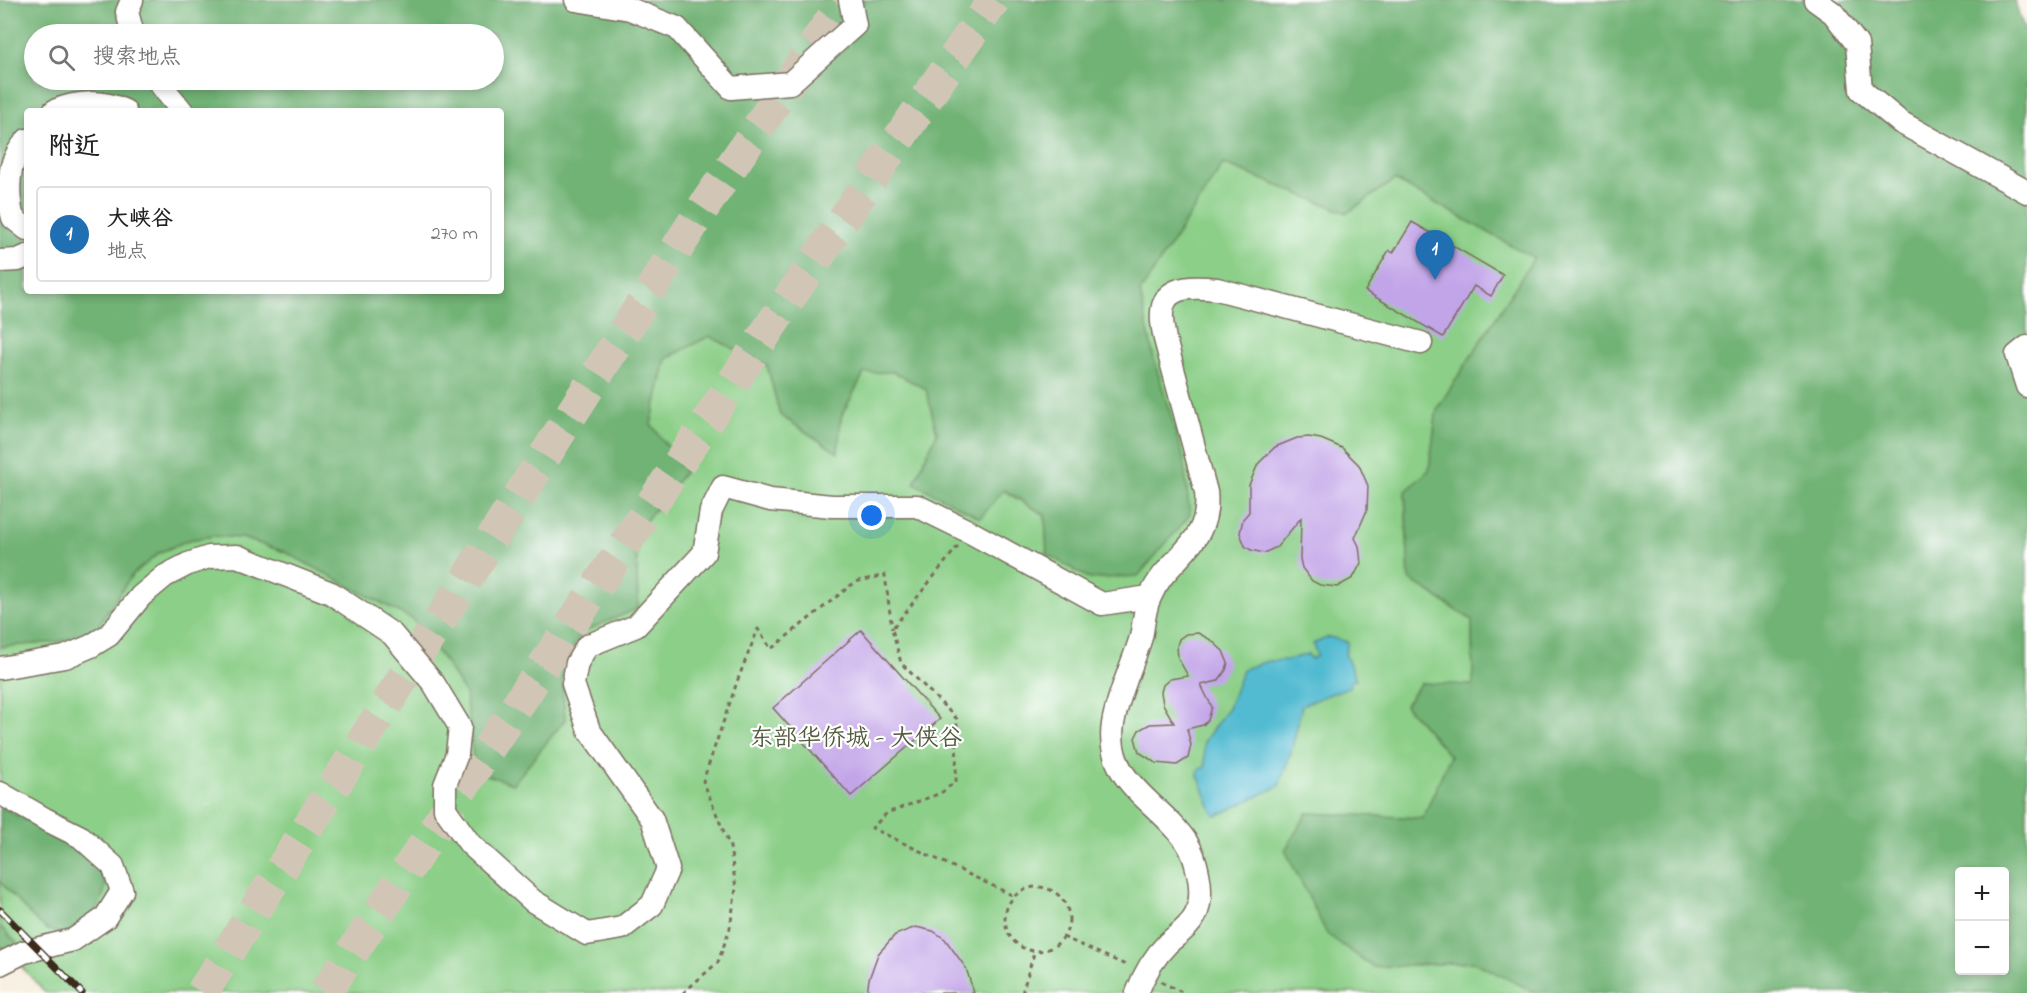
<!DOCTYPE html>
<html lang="zh">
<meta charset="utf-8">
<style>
:root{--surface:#fff;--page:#f2f2f2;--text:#222;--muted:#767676;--line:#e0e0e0;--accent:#1f6fb2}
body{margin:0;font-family:"Indie Flower","LXGW WenKai TC",sans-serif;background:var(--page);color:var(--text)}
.controls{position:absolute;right:18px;bottom:18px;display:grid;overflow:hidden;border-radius:6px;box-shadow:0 3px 9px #0003}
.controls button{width:54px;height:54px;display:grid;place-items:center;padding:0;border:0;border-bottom:2px solid var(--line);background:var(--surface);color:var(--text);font:30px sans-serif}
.you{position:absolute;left:872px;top:516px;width:21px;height:21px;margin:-15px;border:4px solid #fff;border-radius:50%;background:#1a73e8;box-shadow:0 0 0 9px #1a73e833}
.badge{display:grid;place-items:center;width:39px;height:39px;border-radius:50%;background:var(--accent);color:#fff;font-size:20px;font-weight:700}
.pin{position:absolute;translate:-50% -50px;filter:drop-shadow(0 2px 3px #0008)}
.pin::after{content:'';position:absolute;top:32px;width:21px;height:18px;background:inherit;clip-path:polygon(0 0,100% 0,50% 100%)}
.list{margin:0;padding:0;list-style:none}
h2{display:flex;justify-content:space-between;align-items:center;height:78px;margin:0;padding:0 24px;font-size:26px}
h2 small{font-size:20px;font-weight:400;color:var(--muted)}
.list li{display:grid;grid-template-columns:39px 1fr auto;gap:18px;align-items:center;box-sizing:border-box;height:96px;margin:0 12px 12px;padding:0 12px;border:2px solid var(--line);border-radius:6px}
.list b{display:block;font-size:22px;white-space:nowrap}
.list p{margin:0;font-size:20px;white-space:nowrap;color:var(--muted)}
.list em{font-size:20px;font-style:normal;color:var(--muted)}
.icon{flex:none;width:33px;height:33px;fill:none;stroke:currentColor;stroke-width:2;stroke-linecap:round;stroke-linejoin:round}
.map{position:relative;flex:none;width:2027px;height:993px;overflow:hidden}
.search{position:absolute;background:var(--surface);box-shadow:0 3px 9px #0003;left:24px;top:24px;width:480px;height:66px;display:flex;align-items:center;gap:15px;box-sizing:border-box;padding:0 21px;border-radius:33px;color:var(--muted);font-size:22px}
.panel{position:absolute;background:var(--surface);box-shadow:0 3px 9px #0003;left:24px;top:108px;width:480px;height:186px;border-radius:6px}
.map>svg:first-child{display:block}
.green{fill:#8ccf88;stroke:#647c53;stroke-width:1.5}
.forest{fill:#71b274;stroke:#566e49;stroke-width:1.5;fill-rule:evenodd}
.water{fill:#53bbd1;stroke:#477278;stroke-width:1.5}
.building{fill:#c2a5e8}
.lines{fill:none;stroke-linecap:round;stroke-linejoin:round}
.highway-tunnel{stroke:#d1c6b6;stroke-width:33;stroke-dasharray:33 16;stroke-linecap:butt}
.minor-casing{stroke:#7c6e60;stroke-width:25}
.path{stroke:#7c6e60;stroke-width:3;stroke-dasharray:4.5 4.5;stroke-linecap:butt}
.minor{stroke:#fff;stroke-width:22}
.rail-casing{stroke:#3b2a1e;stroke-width:7}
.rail{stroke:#fff;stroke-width:4.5;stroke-dasharray:14;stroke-linecap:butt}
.labels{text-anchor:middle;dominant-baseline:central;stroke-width:4.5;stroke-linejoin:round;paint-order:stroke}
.park-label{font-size:24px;fill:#535c3e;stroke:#fff}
</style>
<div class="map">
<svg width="2027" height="993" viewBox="0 0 2027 993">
<rect width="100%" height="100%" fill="#fff"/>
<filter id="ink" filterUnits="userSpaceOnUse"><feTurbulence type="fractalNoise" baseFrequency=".0167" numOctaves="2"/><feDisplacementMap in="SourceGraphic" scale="12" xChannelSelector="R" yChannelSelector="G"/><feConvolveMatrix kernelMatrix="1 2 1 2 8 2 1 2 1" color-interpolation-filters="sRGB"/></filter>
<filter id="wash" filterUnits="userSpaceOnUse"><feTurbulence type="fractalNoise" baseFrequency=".008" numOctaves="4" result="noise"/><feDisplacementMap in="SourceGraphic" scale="24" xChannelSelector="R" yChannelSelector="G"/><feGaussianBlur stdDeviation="1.35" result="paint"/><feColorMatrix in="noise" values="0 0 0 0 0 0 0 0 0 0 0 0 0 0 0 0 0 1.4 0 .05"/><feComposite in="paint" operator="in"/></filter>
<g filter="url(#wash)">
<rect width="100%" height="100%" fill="#f6eddc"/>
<!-- green -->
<path class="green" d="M1223 163 1347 213 1395 180 1535 258 1437 409 1429 470 1405 492 1409 579 1472 620 1473 686 1421 683 1405 705 1450 756 1423 818 1307 813 1373 967 1474 962 1537 993H46L0 944V882L47 930 101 871 79 852 0 806V647L56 642 77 637 132 575 159 553 188 540 213 536 242 538 285 552 412 619 443 659 465 693 475 771 565 720 561 664 583 632 638 608 636 533 685 471 651 424 666 358 709 336 767 365 780 415 837 452 841 417 864 373 893 371 927 389 937 433 914 483 1003 490 1045 515 1047 554 1090 579 1154 360 1140 292Z"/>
<!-- forest -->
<g class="forest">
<path d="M0 0H2014L2027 36V993H1537L1474 962 1373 967 1327 934 1285 850 1307 813 1423 818 1450 756 1405 705 1421 683 1473 685 1472 620 1409 579 1405 492 1429 470 1437 409 1534 258 1395 180 1347 213 1223 164 1140 292 1154 360 1183 456 1190 515 1138 576 1090 579 1047 554 1045 515 1004 490 980 518 914 483 937 433 926 389 893 372 864 373 841 417 838 453 780 415 767 365 709 336 666 359 651 424 685 471 636 533 638 608 583 632 561 664 565 720 513 784 475 771 465 693 443 659 412 619 285 552 242 538 213 536 188 540 159 553 132 575 98 626 77 637 56 642 0 647ZM34 34H494V80H34ZM27 111H501V291H27ZM1960 872H2004V970H1960Z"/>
<path d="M0 806C24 820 87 850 101 871 116 893 85 930 63 933 60 933 52 931 49 930 39 927 10 892 0 882Z"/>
<path d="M0 926 18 944 0 952Z"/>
</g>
<!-- water -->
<path class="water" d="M1329 637 1348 642 1345 654 1356 679 1349 683 1351 686 1302 705 1292 749 1279 786 1216 816 1212 811 1198 775 1199 769 1205 768 1204 742 1229 706 1243 669 1268 661 1288 660 1308 654 1311 659 1317 656 1313 644Z"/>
<g id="blocks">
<!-- building -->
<g class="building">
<path d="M1412 222 1503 275 1491 296 1474 286 1443 337 1365 291 1389 250 1393 253Z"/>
<path d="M1309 437 1321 439 1342 448 1359 465 1368 486 1367 510 1355 538 1359 546 1361 563 1353 578 1337 587 1320 585 1312 581 1302 568 1300 559 1301 518 1277 547 1264 553 1251 550 1245 546 1240 533 1243 519 1249 512V485L1258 464 1275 447 1297 438Z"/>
<path d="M861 630 940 719 851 796 773 708Z"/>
<path d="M1198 633 1211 640 1223 651 1228 663 1226 670 1218 681 1201 685 1212 707 1208 720 1203 725 1187 729 1191 745 1188 758 1177 765 1156 763 1139 752 1135 738 1139 730 1150 724 1174 723 1163 704 1161 692 1163 685 1170 679 1188 676 1178 658 1177 646 1179 639 1186 634Z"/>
<path d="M916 927 933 931 945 939 966 968 974 993H867L869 979 878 954 895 935Z"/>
</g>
</g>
</g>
<g filter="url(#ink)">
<use href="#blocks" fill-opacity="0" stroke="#7c6e60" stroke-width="1.5"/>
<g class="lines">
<!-- highway-tunnel -->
<g class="highway-tunnel">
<path d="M202 993 701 211 845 0"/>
<path d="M325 993 786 303 994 0"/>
</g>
<!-- minor casing -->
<g class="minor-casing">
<g id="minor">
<path d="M132 0 127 12 133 34"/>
<path d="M576 0 630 9 677 28 731 88 790 83 855 25 850 0"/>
<path d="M1815 0 1833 13 1857 44 1861 90 1900 122 2027 192"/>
<path d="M157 80 182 111"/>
<path d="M54 111C77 101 103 100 125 111"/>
<path d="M27 140C23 145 18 151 16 156 7 172 8 201 13 218L27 229"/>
<path d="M0 261 18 260 27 256"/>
<path d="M2027 347 2017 355 2027 386"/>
<path d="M0 668 65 657 91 646 109 635 141 596 165 576 188 564 209 557 237 556 331 593 392 634 434 684 460 727 457 754 445 785V809L470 844 533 901 587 934 622 928 652 905 668 869 652 819 589 730 573 684 577 663 587 646 636 626 704 553 711 511 723 487 770 500 832 506H917L970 532 1102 604 1149 597"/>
<path d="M0 793 45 819 81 837 113 866 122 891 105 918 73 940 24 952 0 964"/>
<path d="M1137 993C1144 974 1153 958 1168 943 1178 934 1190 927 1196 914 1201 902 1201 886 1198 873 1196 863 1193 852 1187 843 1161 802 1104 783 1113 724 1117 697 1133 664 1141 637 1144 624 1144 609 1150 597 1167 556 1212 546 1206 492L1165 339C1163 329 1160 317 1163 306 1169 284 1199 287 1217 289L1421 343"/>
</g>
</g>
<!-- path -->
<g class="path">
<path d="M958 546 892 629 901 663 957 719 956 781 941 793 887 813 872 828 1014 896"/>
<circle cx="1037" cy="919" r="32"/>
<path d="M1063 937 1128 966"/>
<path d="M1161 982 1184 993"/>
<path d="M683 993 718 962 730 928 736 888 730 847 703 781 738 679 758 629 771 649 855 582 885 575 892 629"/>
<path d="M1022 993 1035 950"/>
</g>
<!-- minor -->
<use href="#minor" class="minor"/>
<!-- rail casing -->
<g class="rail-casing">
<path id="rail" d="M0 910 82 993"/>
</g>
<!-- rail -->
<use href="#rail" class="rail"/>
</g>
</g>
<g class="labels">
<!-- park labels -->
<g class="park-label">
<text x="856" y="739">东部华侨城 - 大侠谷</text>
</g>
</g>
</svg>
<div class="controls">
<button>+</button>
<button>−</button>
</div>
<div class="you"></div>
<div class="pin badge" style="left:1435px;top:280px">1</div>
<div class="search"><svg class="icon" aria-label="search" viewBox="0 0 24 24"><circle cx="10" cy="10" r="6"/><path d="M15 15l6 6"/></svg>搜索地点</div>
<section class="panel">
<h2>附近<small></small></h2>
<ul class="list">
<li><span class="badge">1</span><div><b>大峡谷</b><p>地点</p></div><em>270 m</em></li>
</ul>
</section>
</div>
